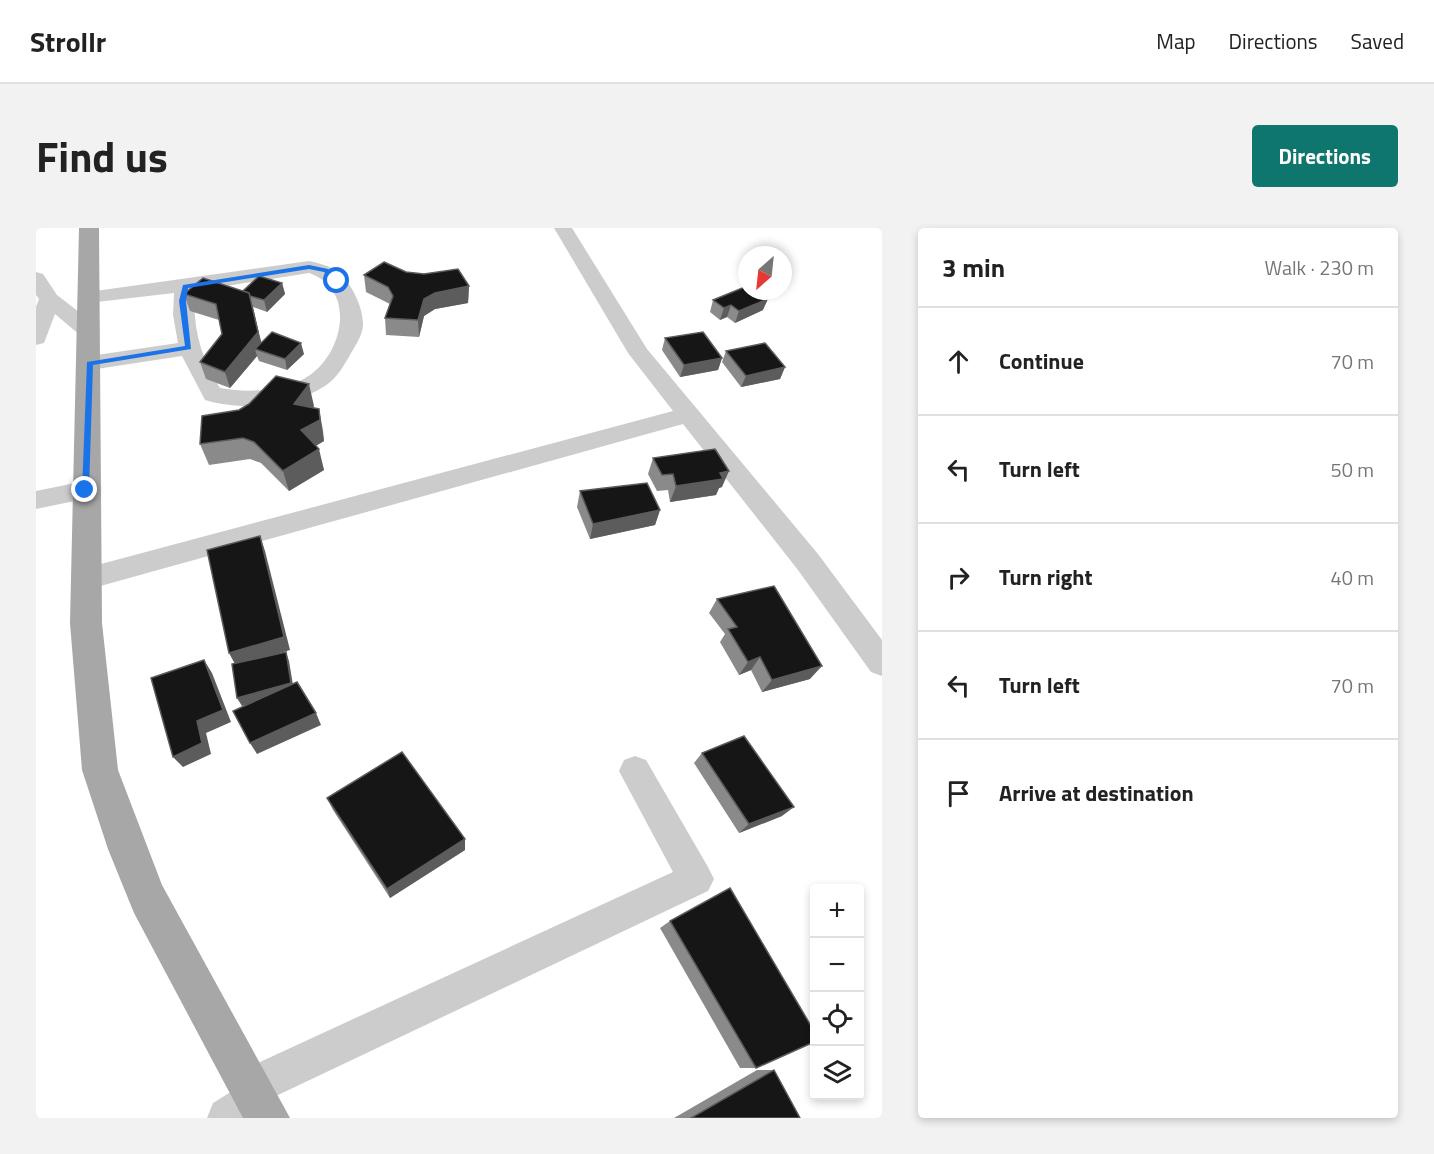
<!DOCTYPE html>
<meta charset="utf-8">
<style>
:root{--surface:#fff;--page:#f2f2f2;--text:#222;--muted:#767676;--line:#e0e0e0;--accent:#0f766e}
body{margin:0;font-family:"Titillium Web",sans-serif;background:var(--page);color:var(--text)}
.controls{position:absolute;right:18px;bottom:18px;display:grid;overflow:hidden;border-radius:6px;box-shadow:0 3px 9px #0003}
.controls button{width:54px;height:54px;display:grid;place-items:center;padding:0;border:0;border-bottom:2px solid var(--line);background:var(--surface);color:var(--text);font:30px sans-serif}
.compass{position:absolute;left:702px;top:18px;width:54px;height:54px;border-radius:50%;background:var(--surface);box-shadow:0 3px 9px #0003;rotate:207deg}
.stop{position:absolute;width:18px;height:18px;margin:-14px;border:4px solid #1a73e8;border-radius:50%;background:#fff}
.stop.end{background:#1a73e8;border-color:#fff;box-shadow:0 2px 6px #0008}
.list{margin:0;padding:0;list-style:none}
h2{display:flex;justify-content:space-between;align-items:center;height:78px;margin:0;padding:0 24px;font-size:26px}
h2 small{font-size:20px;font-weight:400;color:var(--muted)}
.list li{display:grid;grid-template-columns:39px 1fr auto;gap:18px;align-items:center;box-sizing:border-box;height:108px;padding:0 24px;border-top:2px solid var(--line)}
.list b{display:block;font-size:22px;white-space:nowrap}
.list em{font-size:20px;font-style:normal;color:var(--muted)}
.icon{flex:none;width:33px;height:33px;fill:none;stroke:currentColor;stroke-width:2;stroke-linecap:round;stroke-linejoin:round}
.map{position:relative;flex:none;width:846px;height:890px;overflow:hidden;border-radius:6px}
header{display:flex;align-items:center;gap:36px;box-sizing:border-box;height:84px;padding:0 30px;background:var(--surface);border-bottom:2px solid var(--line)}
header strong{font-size:28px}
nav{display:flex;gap:33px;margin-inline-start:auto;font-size:21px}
.intro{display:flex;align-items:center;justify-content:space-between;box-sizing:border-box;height:144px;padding:0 36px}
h1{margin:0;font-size:42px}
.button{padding:15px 27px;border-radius:6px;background:var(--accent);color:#fff;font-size:21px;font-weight:700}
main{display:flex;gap:36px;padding:0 36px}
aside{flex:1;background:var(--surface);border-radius:6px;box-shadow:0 3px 9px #0003}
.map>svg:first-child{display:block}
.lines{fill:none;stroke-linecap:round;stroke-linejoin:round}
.minor{fill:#ccc;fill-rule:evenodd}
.major{fill:#a7a7a7;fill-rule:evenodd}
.wall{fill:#8a8a8a}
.shaded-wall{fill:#5c5c5c}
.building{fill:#161616;stroke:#5c5c5c;stroke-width:1.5}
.route{fill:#1a73e8}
</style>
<header>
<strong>Strollr</strong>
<nav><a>Map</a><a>Directions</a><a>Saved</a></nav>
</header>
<div class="intro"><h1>Find us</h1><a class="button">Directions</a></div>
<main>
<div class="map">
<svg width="846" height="890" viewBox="0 0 846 890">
<rect width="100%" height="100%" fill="#fff"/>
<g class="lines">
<!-- minor -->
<g class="minor">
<path d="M518 0H536L611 121 782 326 846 412V448L835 444 762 342 647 196 50 362 40 359 36 351 40 343 50 340 637 183 592 125Z"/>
<path d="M273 33C282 35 291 37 299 42 314 51 328 80 327 98 326 108 319 118 314 127 307 139 301 150 289 158 256 180 206 183 169 172L146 128 54 142 46 140 43 135 46 130 54 128 142 115 137 87 138 65 52 75 45 73 42 69 45 65ZM273 45C320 61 308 123 274 147 250 164 213 165 184 160 165 131 156 98 159 63Z"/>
<path d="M0 44 7 46 21 67 61 98 64 103 61 108H45L19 86 8 115 0 117V79L3 71 0 67Z"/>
<path d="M49 253 58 255 62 262 58 269 0 281V263Z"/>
<path d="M599 528 610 532 672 639 678 651 672 663 240 868 241 871 235 885 228 890H171L177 875 198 862 196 858 202 844 637 644 583 543 588 532Z"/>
</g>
<!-- major -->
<path class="major" d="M43 0H63L66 395 82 542 126 657 254 890H207L98 685 72 621 46 542 34 395Z"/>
</g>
<!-- wall -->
<g class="wall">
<path d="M370 44 433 58 432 75 399 81 388 88 383 109 350 107 349 90 354 76 330 64 328 47Z"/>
<path d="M246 55 249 66 231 84 217 79 225 115 268 126 251 142 223 133 221 128 194 160 170 151 164 134 186 106 183 92 154 83 148 66 207 63Z"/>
<path d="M677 72 727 82 699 95 691 89 684 92 674 84Z"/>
<path d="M629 110 686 130 682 142 644 149 626 122Z"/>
<path d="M690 123 749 139 744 151 705 159 686 134Z"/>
<path d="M278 178 276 180 283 181 287 202 288 213 280 218 288 242 253 263 225 235 214 231 173 237 164 216Z"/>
<path d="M617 230 686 259 683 260 680 267 634 274 632 262 621 263 612 246Z"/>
<path d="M544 263 624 282 619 297 554 311 541 279Z"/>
<path d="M681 371 774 451 726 464 715 442 703 447 684 414 689 406 673 385Z"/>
<path d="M666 525 746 588 703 605 658 535Z"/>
<path d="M291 570 429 611V622L354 670 297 582Z"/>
<path d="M634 693 720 840H704L624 700Z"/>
<path d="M721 842H738L764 890H638Z"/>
</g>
<!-- shaded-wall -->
<g class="shaded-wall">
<path d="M246 55 249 66 231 84 228 72Z"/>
<path d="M433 58 432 75 399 81 388 88 383 109 382 92 388 71 399 65Z"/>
<path d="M213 65 227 121H219L221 128 194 160 189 144Z"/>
<path d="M732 71 727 82 699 95 703 83Z"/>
<path d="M695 77 691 89 684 92 688 80Z"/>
<path d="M265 115 268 126 251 142 249 131Z"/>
<path d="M686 130 682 142 644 149 648 137Z"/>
<path d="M749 139 744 151 705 159 710 148Z"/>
<path d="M273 156 278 178 263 197 258 176Z"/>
<path d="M283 181 288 213 270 223 265 202Z"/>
<path d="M283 221 288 242 253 263 247 243Z"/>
<path d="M693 243 686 259 683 260 680 267 634 274 640 258Z"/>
<path d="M624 282 619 297 554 311 557 296Z"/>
<path d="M224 308 229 323 254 422 200 438 193 425Z"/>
<path d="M250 424 253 433 258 463 206 478 201 470Z"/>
<path d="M724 429 715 442 703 447 712 434Z"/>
<path d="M168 432 176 445 195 494 170 505 175 526 147 539 137 529Z"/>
<path d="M786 438 774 451 726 464 736 452Z"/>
<path d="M280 485 285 497 221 526 214 515Z"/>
<path d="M758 579 746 588 703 605 713 596Z"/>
<path d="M429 611V622L354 670 351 661Z"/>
</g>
<!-- building -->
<g class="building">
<path d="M348 34 370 44 388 46 422 41 433 58 399 65 388 71 382 92 349 90 357 68 352 59 328 47Z"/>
<path d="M223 48 246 55 228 72 214 68 213 65 207 63Z"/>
<path d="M167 50 213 65 222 104 189 144 164 134 186 106 180 76 148 66Z"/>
<path d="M711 58V63H721L732 71 703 83 695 77 688 80 677 72Z"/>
<path d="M236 104 265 115 249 131 219 121Z"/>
<path d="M667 104 686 130 648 137 629 110Z"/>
<path d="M729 115 749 139 710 148 690 123Z"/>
<path d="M240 148 273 156 258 176 283 181 284 192 265 202 283 221 247 243 218 214 207 210 164 216 166 188 203 182 213 176Z"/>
<path d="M679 221 693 243 684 245 687 251 640 258 637 246 626 247 617 230Z"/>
<path d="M611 255 624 282 557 296 544 263Z"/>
<path d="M224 308 248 409 193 425 171 322Z"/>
<path d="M738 358 786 438 736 452 724 429 712 434 692 401 701 399 681 371Z"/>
<path d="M250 424 255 455 201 470 196 436Z"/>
<path d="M168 432 187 482 161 493 166 515 137 529 115 450Z"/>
<path d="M261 454 280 485 214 515 197 483Z"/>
<path d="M708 508 758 579 713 596 666 525Z"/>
<path d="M366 524 429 611 351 661 291 570Z"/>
<path d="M694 660 778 803V814L720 840 634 693Z"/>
<path d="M738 842 764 890H655Z"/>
</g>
<!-- route -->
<path class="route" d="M273 37 292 41 305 53 299 54 288 44 273 41 152 60 150 73 155 121 57 137 53 262 46 264 51 134 149 118 143 73 147 57Z"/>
</svg>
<div class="controls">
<button>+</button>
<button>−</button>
<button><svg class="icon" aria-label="locate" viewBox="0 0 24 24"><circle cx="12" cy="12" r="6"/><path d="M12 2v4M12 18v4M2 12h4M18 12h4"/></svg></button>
<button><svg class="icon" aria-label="layers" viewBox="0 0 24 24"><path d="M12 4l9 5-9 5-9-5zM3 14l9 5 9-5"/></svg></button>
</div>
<svg class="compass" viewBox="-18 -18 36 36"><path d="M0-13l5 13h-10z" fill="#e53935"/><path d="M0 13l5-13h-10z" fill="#767676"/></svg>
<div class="stop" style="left:301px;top:53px"></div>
<div class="stop end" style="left:49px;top:262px"></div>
</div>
<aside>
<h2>3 min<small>Walk · 230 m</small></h2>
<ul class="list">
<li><svg class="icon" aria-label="ahead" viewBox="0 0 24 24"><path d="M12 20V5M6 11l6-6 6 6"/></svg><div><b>Continue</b></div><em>70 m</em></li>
<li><svg class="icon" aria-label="left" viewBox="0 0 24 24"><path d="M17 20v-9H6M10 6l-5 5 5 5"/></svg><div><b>Turn left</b></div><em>50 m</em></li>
<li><svg class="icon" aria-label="right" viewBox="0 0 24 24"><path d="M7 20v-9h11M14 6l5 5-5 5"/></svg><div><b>Turn right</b></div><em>40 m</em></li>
<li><svg class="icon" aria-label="left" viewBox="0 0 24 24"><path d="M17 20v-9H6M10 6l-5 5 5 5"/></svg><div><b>Turn left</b></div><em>70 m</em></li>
<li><svg class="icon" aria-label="arrive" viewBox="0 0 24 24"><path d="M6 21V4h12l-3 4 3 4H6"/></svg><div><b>Arrive at destination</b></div></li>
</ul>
</aside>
</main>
